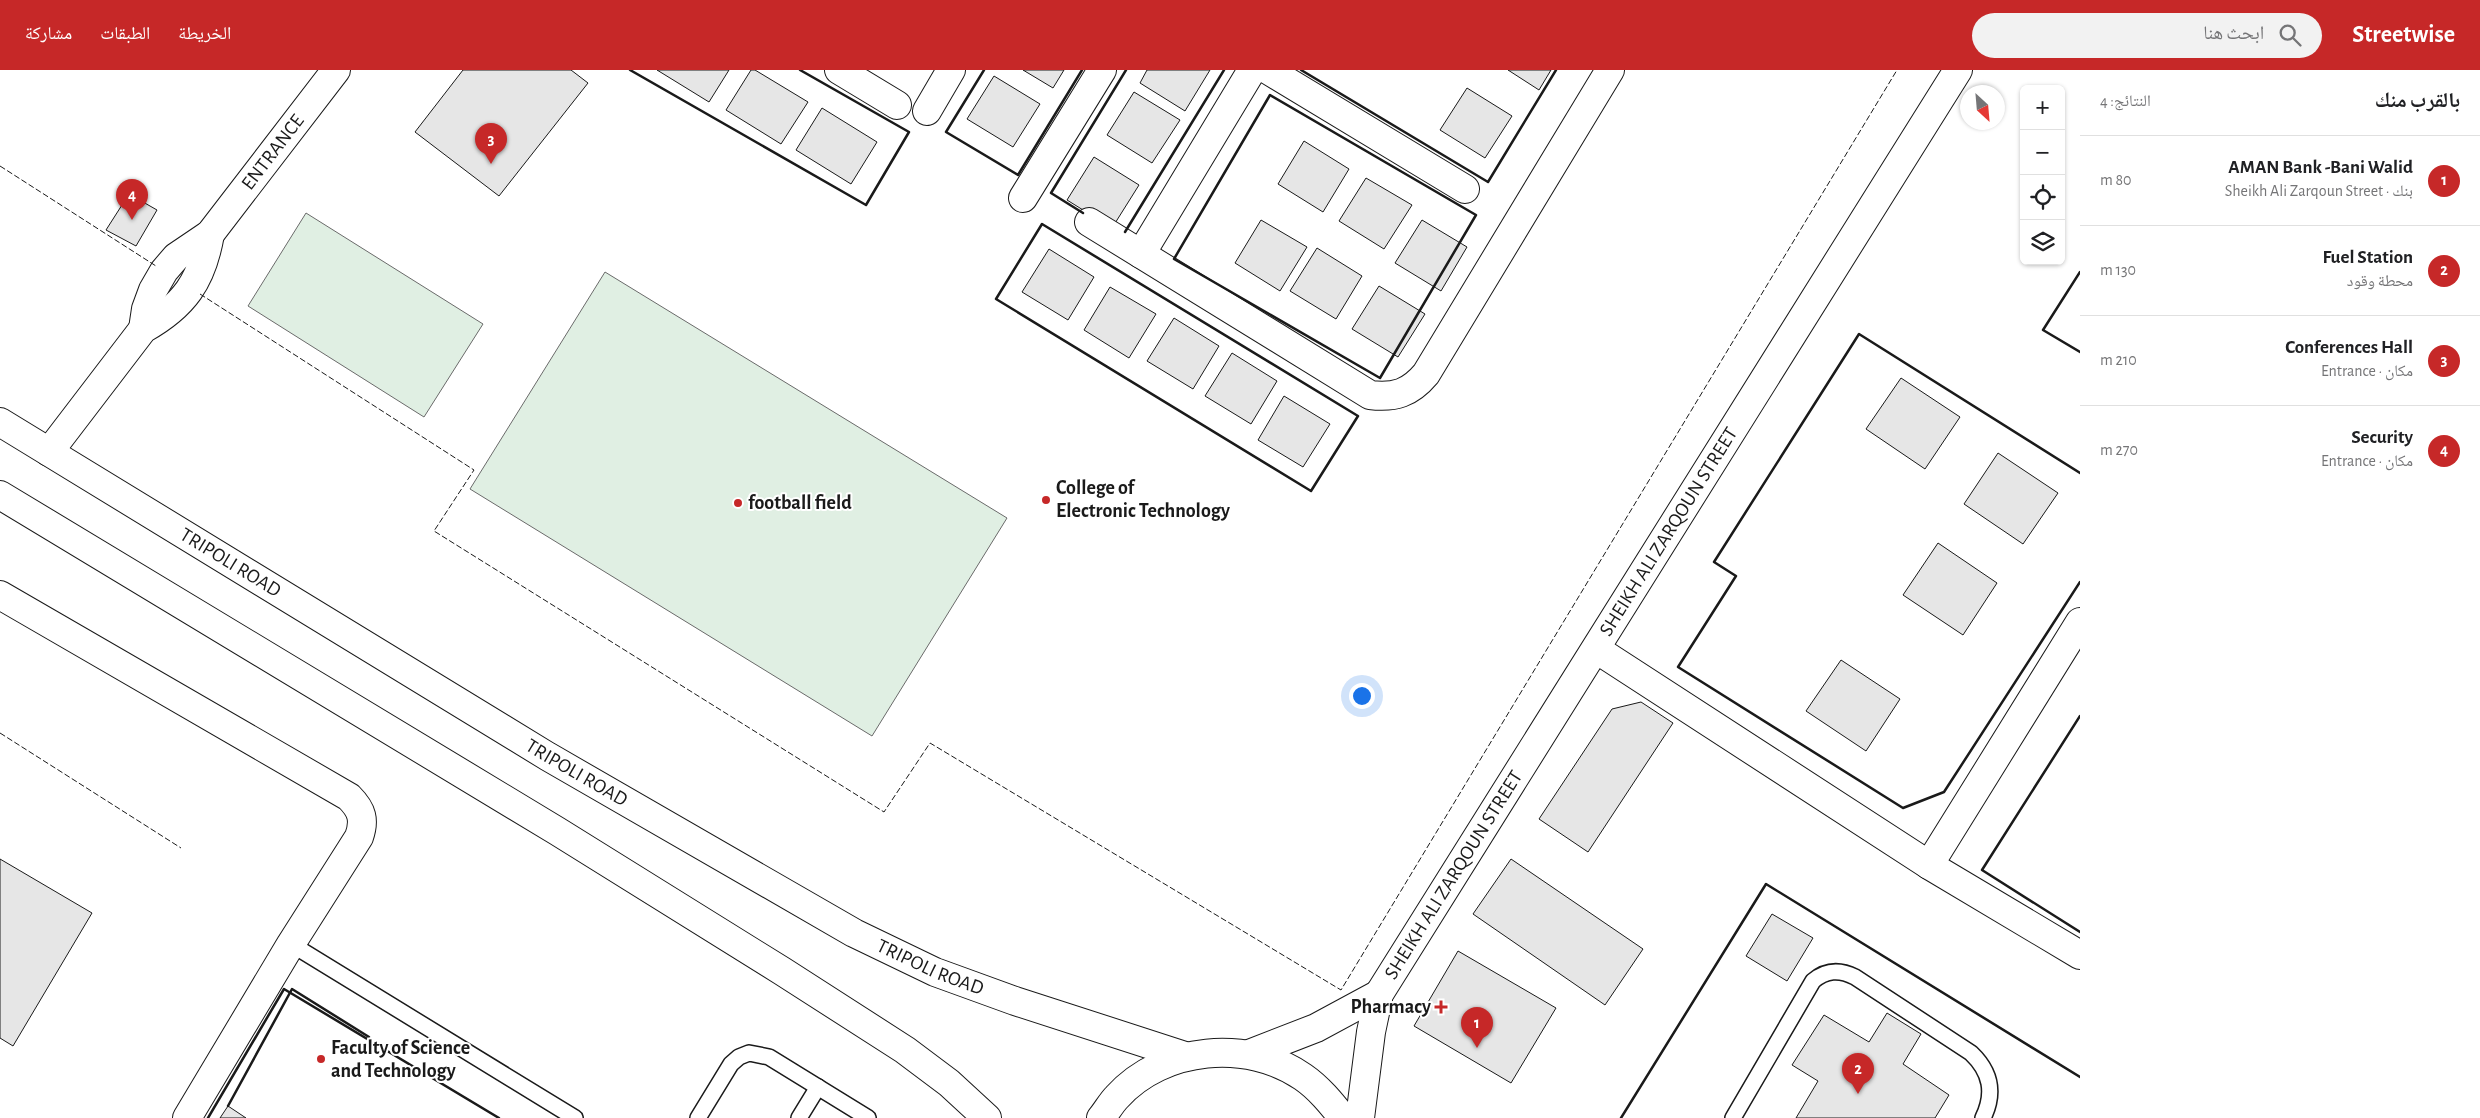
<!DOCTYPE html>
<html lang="ar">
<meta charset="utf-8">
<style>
:root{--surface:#fff;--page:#f2f2f2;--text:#202124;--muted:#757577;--line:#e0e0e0;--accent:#c62828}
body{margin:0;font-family:"Alegreya Sans","Noto Naskh Arabic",sans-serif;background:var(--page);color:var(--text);direction:rtl}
.controls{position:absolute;right:15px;top:15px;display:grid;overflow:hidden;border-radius:8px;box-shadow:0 1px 4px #0004}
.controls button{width:45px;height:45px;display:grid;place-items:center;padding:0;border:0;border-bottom:1px solid var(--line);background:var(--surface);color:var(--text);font:25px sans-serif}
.compass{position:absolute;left:1960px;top:15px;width:45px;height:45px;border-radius:50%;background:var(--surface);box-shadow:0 1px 4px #0004;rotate:154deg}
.you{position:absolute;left:1361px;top:625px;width:18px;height:18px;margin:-12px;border:4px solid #fff;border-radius:50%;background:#1a73e8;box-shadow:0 0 0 8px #1a73e833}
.badge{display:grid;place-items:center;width:32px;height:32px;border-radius:50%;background:var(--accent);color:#fff;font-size:16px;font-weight:700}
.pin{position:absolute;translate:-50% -41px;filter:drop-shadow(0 1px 2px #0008)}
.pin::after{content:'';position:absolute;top:26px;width:18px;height:15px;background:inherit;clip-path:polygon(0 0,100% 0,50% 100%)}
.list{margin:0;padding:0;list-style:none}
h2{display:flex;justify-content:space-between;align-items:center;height:65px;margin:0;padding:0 20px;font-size:21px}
h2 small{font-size:16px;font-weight:400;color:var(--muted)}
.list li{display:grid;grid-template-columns:32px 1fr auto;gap:15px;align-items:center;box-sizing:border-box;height:90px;padding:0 20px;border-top:1px solid var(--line)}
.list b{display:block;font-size:19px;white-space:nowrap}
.list p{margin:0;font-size:16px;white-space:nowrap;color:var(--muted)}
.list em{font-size:16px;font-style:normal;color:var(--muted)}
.icon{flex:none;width:28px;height:28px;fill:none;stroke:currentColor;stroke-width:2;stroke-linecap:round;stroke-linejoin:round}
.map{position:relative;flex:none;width:2080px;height:1048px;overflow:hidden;direction:ltr}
header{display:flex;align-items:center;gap:30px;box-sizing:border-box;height:70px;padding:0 25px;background:var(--accent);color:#fff}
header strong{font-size:24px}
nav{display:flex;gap:28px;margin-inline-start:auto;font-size:18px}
.search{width:350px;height:45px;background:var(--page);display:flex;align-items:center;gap:12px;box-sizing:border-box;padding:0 18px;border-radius:28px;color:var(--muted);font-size:19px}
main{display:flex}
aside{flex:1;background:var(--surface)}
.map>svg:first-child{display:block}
.green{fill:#e0efe3;stroke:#6a6a6a}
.building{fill:#e6e6e6;stroke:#1a1a1a}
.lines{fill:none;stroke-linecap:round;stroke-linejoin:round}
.lane-casing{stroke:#1a1a1a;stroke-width:18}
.street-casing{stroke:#1a1a1a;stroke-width:30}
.secondary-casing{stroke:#1a1a1a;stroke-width:30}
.highway-casing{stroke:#1a1a1a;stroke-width:30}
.lane{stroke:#fff;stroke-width:15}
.street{stroke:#fff;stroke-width:28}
.secondary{stroke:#fff;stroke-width:28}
.highway{stroke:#fff;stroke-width:28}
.fence{stroke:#1a1a1a;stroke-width:1;stroke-dasharray:6 2.5;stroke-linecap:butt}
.wall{stroke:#1a1a1a;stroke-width:2.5}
.poi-dot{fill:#c62828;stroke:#fff;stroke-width:2}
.labels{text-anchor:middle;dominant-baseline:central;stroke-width:4;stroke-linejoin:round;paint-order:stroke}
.street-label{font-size:20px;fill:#1a1a1a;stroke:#fff}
.poi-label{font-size:20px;font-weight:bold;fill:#1a1a1a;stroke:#fff;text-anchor:start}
</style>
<header>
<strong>Streetwise</strong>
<div class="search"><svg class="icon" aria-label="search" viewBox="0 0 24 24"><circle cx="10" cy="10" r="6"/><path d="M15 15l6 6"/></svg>ابحث هنا</div>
<nav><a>الخريطة</a><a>الطبقات</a><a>مشاركة</a></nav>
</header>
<main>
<aside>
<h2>بالقرب منك<small>النتائج: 4</small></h2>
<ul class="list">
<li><span class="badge">1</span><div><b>AMAN Bank -Bani Walid</b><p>بنك · Sheikh Ali Zarqoun Street</p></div><em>80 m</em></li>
<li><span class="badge">2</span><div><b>Fuel Station</b><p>محطة وقود</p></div><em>130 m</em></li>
<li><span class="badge">3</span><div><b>Conferences Hall</b><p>مكان · Entrance</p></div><em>210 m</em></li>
<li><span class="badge">4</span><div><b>Security</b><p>مكان · Entrance</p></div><em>270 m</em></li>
</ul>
</aside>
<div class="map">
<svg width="2080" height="1048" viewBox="0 0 2080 1048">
<rect width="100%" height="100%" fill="#fff"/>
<!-- green -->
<g class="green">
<path d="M306 143 483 254 424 347 248 236Z"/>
<path d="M605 202 1007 448 872 666 470 419Z"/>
</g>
<!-- building -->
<g class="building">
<path d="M463 0H571L588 13 499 126 415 62Z"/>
<path d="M657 0H729L709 32Z"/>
<path d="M751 0H755L808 32 781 74 726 40Z"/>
<path d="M1023 0H1064L1053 18Z"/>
<path d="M1147 0H1210L1185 41 1140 13Z"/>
<path d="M1508 0H1551L1539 20Z"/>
<path d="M994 6 1040 34 1013 77 967 49Z"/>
<path d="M1467 18 1512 46 1485 88 1440 60Z"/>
<path d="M1134 22 1180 50 1152 93 1107 65Z"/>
<path d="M822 38 877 72 851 114 796 80Z"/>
<path d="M1304 71 1349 99 1323 142 1278 114Z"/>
<path d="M1094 87 1139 115 1112 158 1067 130Z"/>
<path d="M1366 108 1412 135 1384 179 1339 151Z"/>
<path d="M129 124 157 140 136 176 106 160Z"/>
<path d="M1261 150 1307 177 1280 221 1235 193Z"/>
<path d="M1422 150 1467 177 1441 221 1395 193Z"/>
<path d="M1317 178 1362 206 1336 249 1290 221Z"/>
<path d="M1049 179 1094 207 1068 250 1022 222Z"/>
<path d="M1379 216 1425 244 1398 287 1352 259Z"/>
<path d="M1110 217 1156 244 1129 288 1084 260Z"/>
<path d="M1174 248 1219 276 1193 319 1147 291Z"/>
<path d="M1232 283 1277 311 1251 354 1205 326Z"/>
<path d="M1901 308 1960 347 1925 399 1866 359Z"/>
<path d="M1284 326 1330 354 1303 397 1258 370Z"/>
<path d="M1998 383 2058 423 2023 474 1964 434Z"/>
<path d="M1938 473 1997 513 1963 565 1903 525Z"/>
<path d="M1841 590 1900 629 1866 681 1806 641Z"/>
<path d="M1641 632 1673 653 1588 782 1539 749 1612 639Z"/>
<path d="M0 789 92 843 13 976 0 968Z"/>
<path d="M1511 789 1643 879 1605 935 1473 844Z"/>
<path d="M1772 844 1813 868 1787 911 1746 886Z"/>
<path d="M1458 881 1556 938 1511 1013 1414 956Z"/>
<path d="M1887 943 1921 964 1903 994 1949 1025 1935 1048H1796L1818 1011 1792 995 1824 945 1869 972Z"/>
<path d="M228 1036 246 1048H220Z"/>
</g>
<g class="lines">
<!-- lane casing -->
<g class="lane-casing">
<g id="lane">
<path d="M291 874 575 1048"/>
<path d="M698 1048 731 994 739 987 749 983 769 987 868 1048"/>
<path d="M799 1048 818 1017"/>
<path d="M1733 1048 1813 911C1826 900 1839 899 1855 907L1971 983C1991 1002 1995 1023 1983 1048"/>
</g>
</g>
<!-- street casing -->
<g class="street-casing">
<g id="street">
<path d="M839 0 897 35"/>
<path d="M1268 0 1465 119"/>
<path d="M927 41 951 0"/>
<path d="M1023 128 1102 0"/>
<path d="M1089 152 1370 325C1395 328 1410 323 1426 304L1610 0"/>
<path d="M1141 184 1252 0"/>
<path id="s1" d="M143 259 146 239 153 220 164 201 176 187 210 164 336 0"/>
<path d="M49 382 143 259C184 236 202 211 210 164"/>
<path d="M0 525 349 727C362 740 365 750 359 767L291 874 187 1048"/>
<path d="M1596 579 1929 795 2080 885"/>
<path d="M1929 795 2080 552"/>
</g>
</g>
<!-- secondary casing -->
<g class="secondary-casing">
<g id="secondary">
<path d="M1249 984 1316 958 1379 924"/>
<path id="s2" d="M1360 1048 1371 962 1379 924 1958 0"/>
</g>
</g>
<!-- highway casing -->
<g class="highway-casing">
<g id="highway">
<path id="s3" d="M0 352 547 686 854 863 935 902 1015 931 1185 986"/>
<path d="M0 425 557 761 782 901 905 980 949 1013 987 1048"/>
<path d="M1101 1048C1107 1041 1111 1033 1117 1027 1163 976 1248 969 1303 1007 1319 1018 1331 1033 1343 1048"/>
</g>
</g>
<!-- lane -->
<use href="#lane" class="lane"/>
<!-- street -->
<use href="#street" class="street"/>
<!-- secondary -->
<use href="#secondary" class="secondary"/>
<!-- highway -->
<use href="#highway" class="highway"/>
<!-- fence -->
<g class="fence">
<path d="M0 96 156 196"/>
<path d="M200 224 474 400 434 461 884 742 930 673 1341 920 1897 0"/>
<path d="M0 663 181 778"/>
</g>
<!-- wall -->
<g class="wall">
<path d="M630 0 866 135 909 62 800 0"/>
<path d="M984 0 946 62 1018 105 1082 0"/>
<path d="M1301 0 1488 112 1556 0"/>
<path d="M1270 25 1476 145 1380 308 1174 189Z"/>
<path d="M1083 143 1051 123 1126 0"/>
<path d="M1042 154 1358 346 1311 421 996 229Z"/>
<path d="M1125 162 1224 0"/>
<path d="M2080 202 2043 260 2080 282"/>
<path d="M2080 403 1859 264 1714 492 1736 506 1678 597 1903 738 1944 722 2080 512"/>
<path d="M2080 646 1982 800 2080 862"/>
<path d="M228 1036 292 919 369 967"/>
<path d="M208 1048 284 919 499 1048"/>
<path d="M1621 1048 1766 814 2080 1007"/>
</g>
</g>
<!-- markers -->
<g class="poi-dot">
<circle cx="1046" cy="430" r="5"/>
<circle cx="738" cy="433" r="5"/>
<path d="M1438.5 929.5h5v5h5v5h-5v5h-5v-5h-5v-5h5z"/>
<circle cx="321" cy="989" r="5"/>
</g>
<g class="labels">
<!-- street labels -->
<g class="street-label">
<text stroke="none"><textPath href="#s1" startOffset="225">ENTRANCE</textPath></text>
<text stroke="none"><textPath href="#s2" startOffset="671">SHEIKH ALI ZARQOUN STREET</textPath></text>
<text stroke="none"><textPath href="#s3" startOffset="270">TRIPOLI ROAD</textPath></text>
<text stroke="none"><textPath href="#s3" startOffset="675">TRIPOLI ROAD</textPath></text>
<text stroke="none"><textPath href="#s2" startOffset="266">SHEIKH ALI ZARQOUN STREET</textPath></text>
<text stroke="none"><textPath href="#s3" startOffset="1079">TRIPOLI ROAD</textPath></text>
</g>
<!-- poi labels -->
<g class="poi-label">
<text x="1056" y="418">College of<tspan x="1056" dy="23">Electronic Technology</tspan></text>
<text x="748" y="433">football field</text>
<text x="1431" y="937" text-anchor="end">Pharmacy</text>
<text x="331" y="978">Faculty of Science<tspan x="331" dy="23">and Technology</tspan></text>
</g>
</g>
</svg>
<div class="controls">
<button>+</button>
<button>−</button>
<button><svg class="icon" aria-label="locate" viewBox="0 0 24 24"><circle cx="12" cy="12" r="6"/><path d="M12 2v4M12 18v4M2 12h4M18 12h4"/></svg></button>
<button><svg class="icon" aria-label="layers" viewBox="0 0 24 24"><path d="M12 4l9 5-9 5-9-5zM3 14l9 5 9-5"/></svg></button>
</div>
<svg class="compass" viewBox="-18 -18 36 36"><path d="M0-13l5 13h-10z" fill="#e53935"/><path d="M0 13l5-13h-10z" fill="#757577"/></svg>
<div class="you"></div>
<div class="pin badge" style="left:1477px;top:978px">1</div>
<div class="pin badge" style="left:1858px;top:1024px">2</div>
<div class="pin badge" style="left:491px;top:94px">3</div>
<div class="pin badge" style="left:132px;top:150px">4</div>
</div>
</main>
